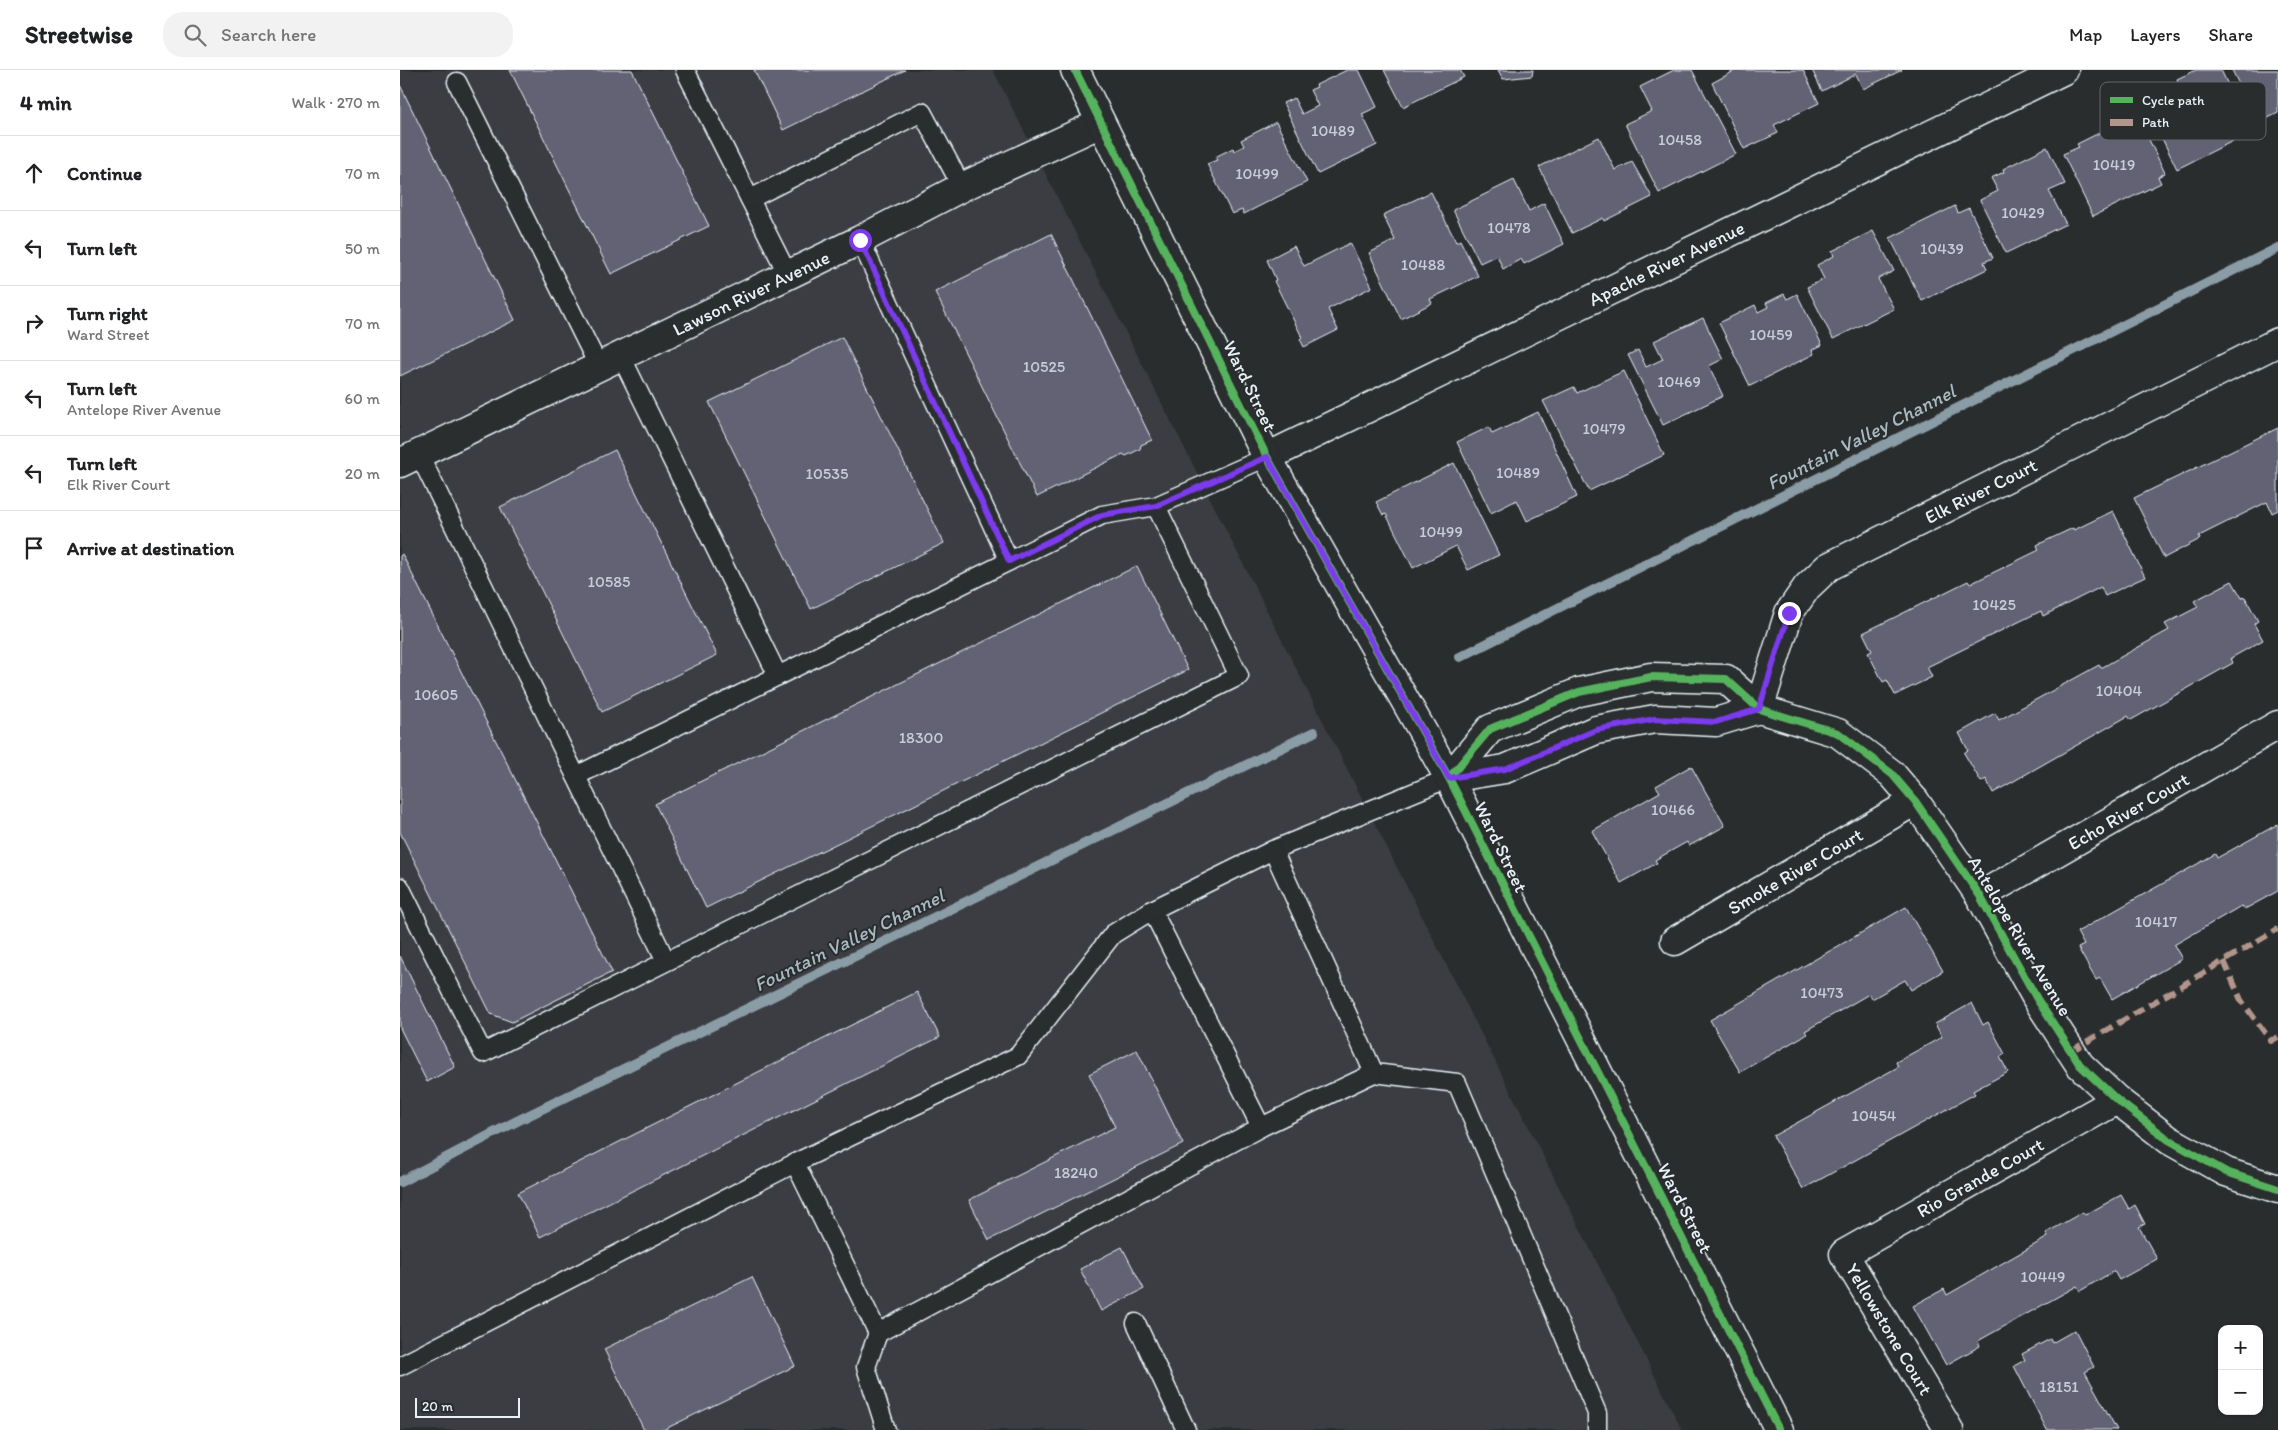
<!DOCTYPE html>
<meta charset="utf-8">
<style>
:root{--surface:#fff;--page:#f2f2f2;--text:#202124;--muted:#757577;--line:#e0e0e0}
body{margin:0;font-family:Itim,sans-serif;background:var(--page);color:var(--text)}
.controls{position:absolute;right:15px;bottom:15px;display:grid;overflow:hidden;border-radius:10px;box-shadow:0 1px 4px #0004}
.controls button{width:45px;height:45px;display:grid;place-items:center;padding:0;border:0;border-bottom:1px solid var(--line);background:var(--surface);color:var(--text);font:25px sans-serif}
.scale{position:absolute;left:15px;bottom:12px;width:105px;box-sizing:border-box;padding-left:5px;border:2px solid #e8f1f8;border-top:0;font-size:14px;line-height:18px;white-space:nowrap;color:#e8f1f8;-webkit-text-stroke:4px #2a2d2e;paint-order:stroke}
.stop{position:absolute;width:15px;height:15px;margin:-11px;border:4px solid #7c3aed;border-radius:50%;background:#fff}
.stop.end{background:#7c3aed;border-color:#fff;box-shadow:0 1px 5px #0008}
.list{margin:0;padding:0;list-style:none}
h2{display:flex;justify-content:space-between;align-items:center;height:65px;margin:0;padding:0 20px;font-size:21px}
h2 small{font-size:16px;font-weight:400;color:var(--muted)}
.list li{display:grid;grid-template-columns:32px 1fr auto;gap:15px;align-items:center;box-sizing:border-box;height:75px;padding:0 20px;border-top:1px solid var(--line)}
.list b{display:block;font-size:19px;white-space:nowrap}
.list p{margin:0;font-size:16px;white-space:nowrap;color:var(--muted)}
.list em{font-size:16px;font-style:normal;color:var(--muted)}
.icon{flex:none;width:28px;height:28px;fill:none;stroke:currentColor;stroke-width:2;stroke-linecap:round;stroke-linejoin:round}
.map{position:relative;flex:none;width:1878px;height:1360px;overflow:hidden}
header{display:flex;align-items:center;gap:30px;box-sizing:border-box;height:70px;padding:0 25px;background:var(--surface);border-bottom:1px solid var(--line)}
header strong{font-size:24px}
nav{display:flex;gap:28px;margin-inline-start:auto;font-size:18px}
.search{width:350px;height:45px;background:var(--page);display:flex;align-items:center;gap:12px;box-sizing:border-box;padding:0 18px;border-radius:20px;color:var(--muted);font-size:19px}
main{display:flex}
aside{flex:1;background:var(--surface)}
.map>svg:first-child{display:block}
.built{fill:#3b3d43}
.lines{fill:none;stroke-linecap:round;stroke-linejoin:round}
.stream{stroke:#8a9ca6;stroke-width:10}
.building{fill:#646274;stroke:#e8f1f8}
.lane-casing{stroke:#e8f1f8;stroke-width:21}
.street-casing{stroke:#e8f1f8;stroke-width:31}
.secondary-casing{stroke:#e8f1f8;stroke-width:31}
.lane{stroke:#2a2d2e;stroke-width:18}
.street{stroke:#2a2d2e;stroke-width:28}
.secondary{stroke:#2a2d2e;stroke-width:28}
.quiet{stroke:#b2968c;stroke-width:6;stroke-dasharray:12 6;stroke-linecap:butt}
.cycleway-casing{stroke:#2a2d2e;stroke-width:11}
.cycleway{stroke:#56b35d;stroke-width:8}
.route{stroke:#7c3aed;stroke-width:6}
.labels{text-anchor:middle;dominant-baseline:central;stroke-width:4;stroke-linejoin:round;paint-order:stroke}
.number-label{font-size:16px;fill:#c7cdd7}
.street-label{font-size:19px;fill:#e8f1f8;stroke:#2a2d2e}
.water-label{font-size:20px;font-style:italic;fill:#a9b9c1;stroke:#2a2d2e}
.key{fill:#2a2d2e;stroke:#63686b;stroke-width:1}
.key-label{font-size:14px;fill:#e8f1f8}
</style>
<header>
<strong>Streetwise</strong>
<div class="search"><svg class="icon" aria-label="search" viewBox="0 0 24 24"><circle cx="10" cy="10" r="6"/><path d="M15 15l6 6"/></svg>Search here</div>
<nav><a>Map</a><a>Layers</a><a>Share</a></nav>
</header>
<main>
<aside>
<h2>4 min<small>Walk · 270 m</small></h2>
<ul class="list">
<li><svg class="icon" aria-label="ahead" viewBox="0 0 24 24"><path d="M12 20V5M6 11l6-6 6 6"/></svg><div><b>Continue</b></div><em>70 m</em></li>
<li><svg class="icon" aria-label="left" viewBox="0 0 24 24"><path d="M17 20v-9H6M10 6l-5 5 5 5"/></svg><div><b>Turn left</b></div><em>50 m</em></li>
<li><svg class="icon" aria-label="right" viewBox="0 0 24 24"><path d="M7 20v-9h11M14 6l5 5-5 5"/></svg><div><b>Turn right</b><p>Ward Street</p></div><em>70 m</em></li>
<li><svg class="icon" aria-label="left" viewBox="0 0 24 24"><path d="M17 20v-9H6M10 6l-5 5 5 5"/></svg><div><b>Turn left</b><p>Antelope River Avenue</p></div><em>60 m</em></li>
<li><svg class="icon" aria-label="left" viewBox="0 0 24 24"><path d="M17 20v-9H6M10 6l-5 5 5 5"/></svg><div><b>Turn left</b><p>Elk River Court</p></div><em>20 m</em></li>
<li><svg class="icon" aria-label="arrive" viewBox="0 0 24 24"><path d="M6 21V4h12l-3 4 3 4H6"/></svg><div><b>Arrive at destination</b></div></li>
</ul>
</aside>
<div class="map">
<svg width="1878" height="1360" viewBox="0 0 1878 1360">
<rect width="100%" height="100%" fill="#2a2d2e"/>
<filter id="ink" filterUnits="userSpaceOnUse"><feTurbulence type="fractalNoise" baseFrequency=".02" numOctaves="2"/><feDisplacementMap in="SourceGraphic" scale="10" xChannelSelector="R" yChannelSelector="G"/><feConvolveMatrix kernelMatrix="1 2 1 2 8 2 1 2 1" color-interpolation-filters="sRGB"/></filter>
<g filter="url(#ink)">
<!-- built -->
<path class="built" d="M0 0H593L1282 1360H0Z"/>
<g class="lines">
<!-- stream -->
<g class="stream">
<path d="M1060 587 1878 178"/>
<path d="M0 1112 117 1051 914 662"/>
</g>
</g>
<!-- building -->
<g class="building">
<path d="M110 0H232L309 156 211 204Z"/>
<path d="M354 0H505L383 60Z"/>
<path d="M947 0H959L977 37 962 44 977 75 918 104 883 33 894 28 902 44 918 36 910 20 917 17 916 15Z"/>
<path d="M984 0H1060L1064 7 1003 37Z"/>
<path d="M1098 0H1133L1132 6 1103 9Z"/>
<path d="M1274 0H1292L1336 84 1259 123 1225 54 1252 41 1240 17Z"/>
<path d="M1336 0H1403L1419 33 1374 55 1378 63 1344 79 1312 13Z"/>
<path d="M1412 0H1502L1463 19 1456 4 1422 21Z"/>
<path d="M1796 0H1821L1836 32 1822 39 1837 69 1777 99 1751 46 1768 38 1761 24 1779 15 1777 9Z"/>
<path d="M1832 0H1878V43L1858 53Z"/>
<path d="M0 15 115 250 0 306Z"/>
<path d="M1727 49 1731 58 1741 53 1765 103 1758 107 1761 113 1693 146 1663 84 1679 77 1677 74Z"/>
<path d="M876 52 907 112 844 144 842 140 832 144 807 94 817 90 815 87 833 78 834 81 844 76 841 70Z"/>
<path d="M1199 67 1215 100 1232 92 1252 127 1204 151 1203 148 1172 163 1139 97Z"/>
<path d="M1647 77 1665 114 1649 121 1666 154 1606 183 1580 130 1598 121 1591 108 1604 102 1603 99Z"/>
<path d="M1114 110 1129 141 1144 133 1164 174 1124 194 1121 189 1103 199 1097 185 1080 193 1053 140Z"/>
<path d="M1031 122 1056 172 1060 170 1078 206 1030 229 1032 233 1001 249 969 183 995 170 983 145Z"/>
<path d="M1555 136 1558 143 1569 138 1593 188 1584 192 1587 199 1522 231 1490 168Z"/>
<path d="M1473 161 1494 201 1478 209 1494 239 1433 269 1407 217 1424 209 1417 195 1434 186 1432 181Z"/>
<path d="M651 164 752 370 741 375 740 379 726 386 723 384 637 427 535 222Z"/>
<path d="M950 173 972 217 928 239 938 260 904 277 900 269 902 267 874 211 876 210 867 190 894 176 904 196Z"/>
<path d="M1384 224 1387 229 1397 224 1422 275 1412 280 1414 284 1350 316 1319 253 1355 235 1358 242 1368 237 1366 233Z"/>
<path d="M1303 248 1323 289 1309 296 1323 326 1263 355 1228 285 1238 280 1246 297 1263 289 1254 271Z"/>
<path d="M442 267 544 473 411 539 309 332Z"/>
<path d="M1224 301 1264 385 1189 421 1143 331 1174 317 1177 323Z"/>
<path d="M1138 342 1177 427 1127 451 1117 430 1091 443 1057 372 1089 357 1092 364Z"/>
<path d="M1878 358V440L1872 443 1867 432 1799 466 1800 469 1764 488 1734 428Z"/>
<path d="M215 380 317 585 202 642 100 437Z"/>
<path d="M1054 393 1099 485 1068 500 1056 476 1013 498 986 444 983 445 976 432Z"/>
<path d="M1713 441 1745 507 1705 526 1701 517 1643 546 1641 541 1527 597 1532 607 1495 625 1487 610 1483 612 1468 583 1472 581 1463 563 1568 511 1570 514 1639 480 1637 475 1673 458 1674 460Z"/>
<path d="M2 484 212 902 112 952 91 944 0 762V486Z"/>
<path d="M737 496 788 600 306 838 255 734Z"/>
<path d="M1832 511 1842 528 1845 527 1858 551 1854 554 1863 570 1831 588 1833 593 1731 650 1728 646 1593 723 1586 709 1581 712 1564 683 1568 680 1559 663 1595 643 1599 650 1699 595 1701 598 1769 560 1765 554 1798 537 1794 531Z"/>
<path d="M1291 696 1325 756 1289 776 1287 772 1255 790 1257 793 1221 813 1192 761 1260 722 1256 716Z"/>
<path d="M1878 754V821L1845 839 1841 836 1774 875 1782 889 1712 929 1700 908 1696 910 1678 878 1684 875 1677 862 1815 784 1817 788Z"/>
<path d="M1506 837 1543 901 1511 920 1505 910 1472 929 1469 924 1405 961 1407 964 1340 1002 1310 950Z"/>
<path d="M0 886 55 997 27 1012 0 958Z"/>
<path d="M517 922 540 967 140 1167 118 1123Z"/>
<path d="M1572 933 1583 955 1588 952 1605 984 1600 987 1608 1002 1573 1021 1575 1024 1403 1119 1373 1066 1498 997 1496 992 1542 967 1535 954Z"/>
<path d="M737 980 783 1074 589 1170 569 1130 715 1057 689 1004Z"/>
<path d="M1721 1125 1729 1139 1735 1135 1745 1154 1739 1157 1757 1189 1719 1210 1714 1201 1680 1221 1677 1216 1578 1271 1580 1276 1546 1295 1513 1236 1544 1219 1547 1225 1648 1167 1646 1163 1683 1142 1685 1145Z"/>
<path d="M722 1177 744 1219 701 1241 680 1199Z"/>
<path d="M352 1207 395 1296 263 1360H244L204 1279Z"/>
<path d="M1675 1260 1694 1297 1685 1302 1717 1360H1647L1614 1296 1625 1290 1622 1284 1650 1269 1652 1273Z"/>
</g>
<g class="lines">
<!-- lane casing -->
<g class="lane-casing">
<g id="lane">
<path d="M285 0 388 205"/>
<path d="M57 12 199 297"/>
<path d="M350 129 522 42 562 117"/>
<path d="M460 170 609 491"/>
<path d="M221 286 378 606"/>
<path d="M19 384 266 891"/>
<path d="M176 706 702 445 756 436"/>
<path d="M1049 708 873 780 974 1003 1057 1013 1197 1343V1360"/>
<path d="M0 817 83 983 839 606 756 436 867 387"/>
<path d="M752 840 861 1057"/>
<path d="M395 1093 478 1263 466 1297 486 1360"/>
<path d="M736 1253 786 1360"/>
<path d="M478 1263 861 1057 974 1003"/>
<path d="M0 1296 395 1093 618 986 713 864 752 840 873 780"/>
</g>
</g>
<!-- street casing -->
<g class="street-casing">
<g id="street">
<path id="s1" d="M867 387 1664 0"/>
<path id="s2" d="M0 393 460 170 562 117 701 53"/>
<path id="s3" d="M1359 639 1389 543 1407 517 1428 497 1878 272"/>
<path d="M1049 708 1090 659 1179 622 1251 607 1326 609 1359 639 1438 663 1492 704 1515 731 1580 826 1637 929 1680 995 1717 1030 1769 1070 1826 1102 1878 1119"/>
<path d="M1049 708 1105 699 1196 660 1255 649 1316 652 1359 639"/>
<path id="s4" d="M1580 826 1878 655"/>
<path id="s5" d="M1275 871 1515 731"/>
<path id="s6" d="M1549 1360 1444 1184 1717 1030"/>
</g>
</g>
<!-- secondary casing -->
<g class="secondary-casing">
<path id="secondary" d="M675 0 867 387 1049 708 1379 1360"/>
</g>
<!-- lane -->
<use href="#lane" class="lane"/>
<!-- street -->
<use href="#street" class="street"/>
<!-- secondary -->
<use href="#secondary" class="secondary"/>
<!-- quiet -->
<g class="quiet">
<path d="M1824 891 1841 930 1871 971 1878 967"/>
<path d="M1671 981 1878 859"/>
</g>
<!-- cycleway casing -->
<g class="cycleway-casing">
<g id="cycleway">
<path d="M675 0 867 387 1049 708 1379 1360"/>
<path d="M1049 708 1090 659 1179 622 1251 607 1326 609 1359 639 1438 663 1492 704 1515 731 1580 826 1637 929 1680 995 1717 1030 1769 1070 1826 1102 1878 1119"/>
</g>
</g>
<!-- cycleway -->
<use href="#cycleway" class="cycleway"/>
</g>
</g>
<g class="lines" filter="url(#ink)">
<!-- route -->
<path class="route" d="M460 170 609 491 702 445 756 436 867 387 1049 708 1105 699 1196 660 1255 649 1316 652 1359 639 1389 543"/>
</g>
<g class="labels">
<!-- number labels -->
<g class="number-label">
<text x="933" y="60">10489</text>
<text x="1280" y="69">10458</text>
<text x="1714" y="94">10419</text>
<text x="857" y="103">10499</text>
<text x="1623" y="142">10429</text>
<text x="1109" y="157">10478</text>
<text x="1542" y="178">10439</text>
<text x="1023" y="194">10488</text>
<text x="1371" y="264">10459</text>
<text x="644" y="296">10525</text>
<text x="1279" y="311">10469</text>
<text x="1204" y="358">10479</text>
<text x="1118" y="402">10489</text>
<text x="427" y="403">10535</text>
<text x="1041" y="461">10499</text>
<text x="209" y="511">10585</text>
<text x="1594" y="534">10425</text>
<text x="1719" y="620">10404</text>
<text x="36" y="624">10605</text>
<text x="521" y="667">18300</text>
<text x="1273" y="739">10466</text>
<text x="1756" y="851">10417</text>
<text x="1422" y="922">10473</text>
<text x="1474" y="1045">10454</text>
<text x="676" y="1102">18240</text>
<text x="1643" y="1206">10449</text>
<text x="1659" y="1316">18151</text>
</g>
<!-- street labels -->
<g class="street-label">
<text stroke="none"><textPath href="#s1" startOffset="444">Apache River Avenue</textPath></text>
<text stroke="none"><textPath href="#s2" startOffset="390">Lawson River Avenue</textPath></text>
<text transform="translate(850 316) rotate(64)">Ward Street</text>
<text stroke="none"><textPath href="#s3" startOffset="332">Elk River Court</textPath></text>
<text stroke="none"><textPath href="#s4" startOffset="171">Echo River Court</textPath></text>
<text transform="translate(1101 777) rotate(64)">Ward Street</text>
<text stroke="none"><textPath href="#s5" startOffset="139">Smoke River Court</textPath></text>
<text transform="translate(1620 866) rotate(59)">Antelope River Avenue</text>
<text stroke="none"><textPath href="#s6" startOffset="361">Rio Grande Court</textPath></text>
<text transform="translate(1285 1138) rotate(63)">Ward Street</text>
<text transform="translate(1489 1259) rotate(59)">Yellowstone Court</text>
</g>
<!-- water labels -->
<g class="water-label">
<text transform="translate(1461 367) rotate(-27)">Fountain Valley Channel</text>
<text transform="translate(449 870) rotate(-26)">Fountain Valley Channel</text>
</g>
</g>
<!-- legend -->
<rect x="1700" y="12" width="166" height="58" rx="8" class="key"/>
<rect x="1710" y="27" width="23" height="6" fill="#56b35d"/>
<rect x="1710" y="49" width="23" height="7" fill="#b2968c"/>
<g class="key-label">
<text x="1742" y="35">Cycle path</text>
<text x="1742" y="57">Path</text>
</g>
</svg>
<div class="controls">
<button>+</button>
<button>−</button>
</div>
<div class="scale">20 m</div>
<div class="stop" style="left:460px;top:170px"></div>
<div class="stop end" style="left:1389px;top:543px"></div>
</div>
</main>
